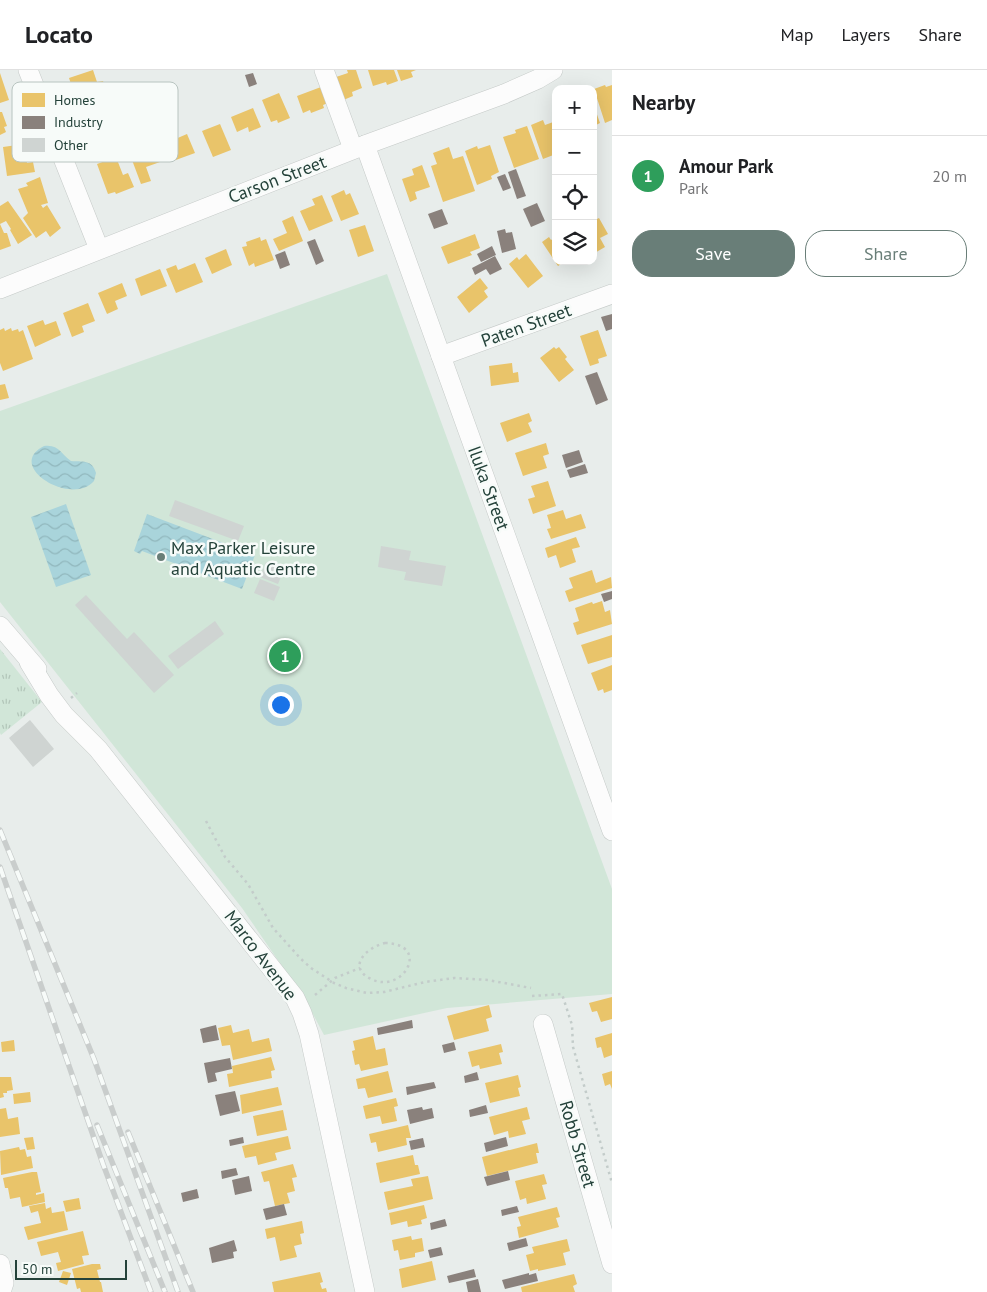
<!DOCTYPE html>
<meta charset="utf-8">
<style>
:root{--surface:#fff;--page:#f6f6f6;--text:#202124;--muted:#757577;--line:#e0e0e0;--accent:#697e78}
body{margin:0;font-family:"PT Sans",sans-serif;background:var(--page);color:var(--text)}
.controls{position:absolute;right:15px;top:15px;display:grid;overflow:hidden;border-radius:10px;box-shadow:0 5px 20px #0002}
.controls button{width:45px;height:45px;display:grid;place-items:center;padding:0;border:0;border-bottom:1px solid var(--line);background:var(--surface);color:var(--text);font:25px sans-serif}
.scale{position:absolute;left:15px;bottom:12px;width:112px;box-sizing:border-box;padding-left:5px;border:2px solid #24423a;border-top:0;font-size:14px;line-height:18px;white-space:nowrap;color:#24423a;-webkit-text-stroke:4px #f7fbf9;paint-order:stroke}
.you{position:absolute;left:280px;top:634px;width:18px;height:18px;margin:-12px;border:4px solid #fff;border-radius:50%;background:#1a73e8;box-shadow:0 0 0 8px #1a73e833}
.badge{display:grid;place-items:center;width:32px;height:32px;border-radius:50%;background:var(--accent);color:#fff;font-size:16px;font-weight:700}
.pin{position:absolute;translate:-50% -50%;border:2px solid #fff;box-shadow:0 1px 5px #0006}
.list{margin:0;padding:0;list-style:none}
h2{display:flex;justify-content:space-between;align-items:center;height:65px;margin:0;padding:0 20px;font-size:21px}
h2 small{font-size:16px;font-weight:400;color:var(--muted)}
.list li{display:grid;grid-template-columns:32px 1fr auto;gap:15px;align-items:center;box-sizing:border-box;height:80px;padding:0 20px;border-top:1px solid var(--line)}
.list b{display:block;font-size:19px;white-space:nowrap}
.list p{margin:0;font-size:16px;white-space:nowrap;color:var(--muted)}
.list em{font-size:16px;font-style:normal;color:var(--muted)}
.actions{display:flex;gap:10px;padding:15px 20px}
.actions a{flex:1;padding:11px 0;border:1px solid var(--accent);border-radius:20px;text-align:center;font-size:18px;color:var(--accent)}
.actions .main{background:var(--accent);color:#fff}
.icon{flex:none;width:28px;height:28px;fill:none;stroke:currentColor;stroke-width:2;stroke-linecap:round;stroke-linejoin:round}
.map{position:relative;flex:none;width:612px;height:1222px;overflow:hidden}
header{display:flex;align-items:center;gap:30px;box-sizing:border-box;height:70px;padding:0 25px;background:var(--surface);border-bottom:1px solid var(--line)}
header strong{font-size:24px}
nav{display:flex;gap:28px;margin-inline-start:auto;font-size:18px}
main{display:flex}
aside{flex:1;background:var(--surface)}
.map>svg:first-child{display:block}
.grass{fill:url(#grass-tufts)}
.park{fill:#d1e6d8}
.water{fill:url(#water-waves)}
.homes{fill:#e9c46a}
.industry{fill:#8a817c}
.building{fill:#cfd4d2}
.lines{fill:none;stroke-linecap:round;stroke-linejoin:round}
.minor-casing{stroke:#c5cac8;stroke-width:20}
.path{stroke:#c3ccca;stroke-width:2.5;stroke-dasharray:2.5 4;stroke-linecap:butt}
.minor{stroke:#fcfcfc;stroke-width:19}
.rail-casing{stroke:#c9cdcc;stroke-width:5.5}
.rail{stroke:#f7fbf9;stroke-width:4;stroke-dasharray:11;stroke-linecap:butt}
.poi-dot{fill:#697e78;stroke:#f7fbf9;stroke-width:2}
.labels{text-anchor:middle;dominant-baseline:central;stroke-width:5;stroke-linejoin:round;paint-order:stroke}
.street-label{font-size:18px;fill:#24423a;stroke:#f7fbf9}
.poi-label{font-size:18px;fill:#24423a;stroke:#f7fbf9;text-anchor:start}
.key{fill:#f7fbf9;stroke:#b8c4c0;stroke-width:1}
.key-label{font-size:14px;fill:#24423a}
</style>
<header>
<strong>Locato</strong>
<nav><a>Map</a><a>Layers</a><a>Share</a></nav>
</header>
<main>
<div class="map">
<svg width="612" height="1222" viewBox="0 0 612 1222">
<defs>
<pattern id="grass-tufts" width="24" height="20" patternUnits="userSpaceOnUse" patternTransform="scale(1.25)"><rect width="24" height="20" fill="#d1e6d8"/><path d="M3 7l-1-3M5 7V3M7 7l1-3M15 17l-1-3M17 17v-4M19 17l1-3" fill="none" stroke="#b3c6ba"/></pattern>
<pattern id="water-waves" width="16" height="10" patternUnits="userSpaceOnUse" patternTransform="scale(1.25)"><rect width="16" height="10" fill="#a9d4db"/><path d="M0 5q4-4 8 0t8 0" fill="none" stroke="#91b7bd"/></pattern>
</defs>
<rect width="100%" height="100%" fill="#e8edeb"/>
<!-- grass -->
<path class="grass" d="M0 579 42 632 1 665 0 663Z"/>
<!-- park -->
<path class="park" d="M387 204 612 819V924L447 938 324 965 306 931 242 838 0 532V341Z"/>
<!-- water -->
<g class="water">
<path d="M44 376C59 374 61 384 71 391 82 392 92 389 96 403L94 411C72 437 4 396 44 376Z"/>
<path d="M66 434 91 505 56 517 31 447Z"/>
<path d="M147 444 255 485 242 519 142 481 140 484 134 481Z"/>
</g>
<!-- homes -->
<g class="homes">
<path d="M93 0 97 12 103 11 108 25 79 35 76 29 73 31 68 19 72 17 69 8Z"/>
<path d="M347 0H356L362 18 352 22 353 26 341 31 333 8 348 3Z"/>
<path d="M368 0H394L398 11 387 15 386 12 373 16Z"/>
<path d="M397 0H416L411 2 413 7 401 11Z"/>
<path d="M0 3 9 30 0 33Z"/>
<path d="M605 15 606 17 612 15V50L605 53 594 19Z"/>
<path d="M321 17 328 33 323 35 324 38 311 43 310 40 303 43 297 26Z"/>
<path d="M279 23 290 48 278 53 277 50 271 52 262 30Z"/>
<path d="M594 36 600 53 594 56 596 63 593 64Z"/>
<path d="M253 38 261 57 249 62 248 57 237 62 231 47Z"/>
<path d="M0 42H2L7 56 4 57 6 62 0 65Z"/>
<path d="M543 50 545 55 556 51V84L543 89 531 55Z"/>
<path d="M220 54 231 80 213 87 202 61Z"/>
<path d="M527 56 539 89 514 98 503 67 516 63 515 60Z"/>
<path d="M187 64 195 83 173 91 166 73Z"/>
<path d="M158 68 166 87 160 90V92L146 97 151 111 141 114 132 90 134 89 130 79Z"/>
<path d="M24 74 27 93 33 92 35 102 7 106 3 77Z"/>
<path d="M490 75 499 102 491 106 492 109 477 115 465 81 477 76 478 79Z"/>
<path d="M449 77 453 89 463 86 475 121 443 132 431 96 437 94 433 83Z"/>
<path d="M116 87 123 105 128 103 134 117 116 124 115 122 108 124 97 94Z"/>
<path d="M422 95 430 117 415 122 417 129 410 132 402 109 414 105 412 99Z"/>
<path d="M40 107 48 133 41 135 43 138 47 135 61 158 50 167 46 161 36 168 23 148 28 143 18 119 28 116 26 113Z"/>
<path d="M344 120 346 125 350 123 359 144 341 151 331 126Z"/>
<path d="M322 125 333 151 309 161 300 141 315 135 312 129Z"/>
<path d="M8 131 32 165 18 174 10 160 11 159 6 151 0 154 4 163H7L11 176 0 180V136Z"/>
<path d="M593 142 597 149 599 148 608 164 600 168 605 177 593 184Z"/>
<path d="M293 146 303 171 279 181 273 169 287 163 282 151Z"/>
<path d="M365 155 374 181 358 187 349 160Z"/>
<path d="M475 164 480 178 470 182 472 185 448 194 441 177Z"/>
<path d="M260 167 261 171 266 169 274 190 255 197 254 193 249 196 242 177 247 176 246 172Z"/>
<path d="M549 167 551 170 556 167V191H566L558 196 542 172Z"/>
<path d="M226 179 232 195 212 204 205 188Z"/>
<path d="M526 184 543 206 528 218 509 194 517 187 519 190Z"/>
<path d="M195 193 203 212 176 223 166 199 176 195 178 200Z"/>
<path d="M160 199 167 216 141 226 135 209Z"/>
<path d="M480 208 488 218 484 221 488 227 469 243 457 227Z"/>
<path d="M122 213 127 226 115 231 118 239 107 244 98 223Z"/>
<path d="M88 233 95 251 82 256 84 262 72 267 63 243Z"/>
<path d="M43 250 45 255 56 251 61 265 35 277 27 256Z"/>
<path d="M4 258 5 261 11 258 12 261 18 259 19 262 23 260 33 289 3 301 0 293V260Z"/>
<path d="M598 260 607 286 598 289 599 293 590 296 580 266Z"/>
<path d="M554 277 556 279 559 277 567 287 565 289 574 300 559 312 540 288Z"/>
<path d="M512 293 513 303 518 302 519 312 491 316 489 296Z"/>
<path d="M5 314 9 328 0 330V315Z"/>
<path d="M529 343 532 351 528 353 532 362 507 372 500 353Z"/>
<path d="M546 373 549 384 543 386 547 398 523 406 515 383Z"/>
<path d="M548 411 556 436 533 444 528 429 535 427 531 416Z"/>
<path d="M563 440 566 449 581 444 586 458 551 469 547 459 551 458 547 445Z"/>
<path d="M576 467 580 477 572 479 576 492 560 498 556 485 548 488 545 478Z"/>
<path d="M592 500 596 513 611 507 612 518 569 532 565 521 573 518 569 508Z"/>
<path d="M602 531 605 542 610 540 612 554 577 565 573 553 579 551 575 538 592 532 593 534Z"/>
<path d="M612 565V587L588 594 581 575Z"/>
<path d="M612 595V620L604 623 603 619 598 621 591 603Z"/>
<path d="M612 927V949L601 952 597 941 592 942 589 933Z"/>
<path d="M489 935 492 947 486 949 489 961 454 970 447 946Z"/>
<path d="M231 955 233 963 249 959 252 972 269 968 272 981 233 990 230 975 222 976 218 958Z"/>
<path d="M612 963V985L604 988 601 977 597 978 595 968Z"/>
<path d="M373 966 376 980 385 978 388 995 361 1001 359 994 355 995 352 981 355 980 353 971Z"/>
<path d="M14 970 15 981 2 982 1 972Z"/>
<path d="M501 974 503 982 499 983 502 994 480 999 479 995 472 997 468 982Z"/>
<path d="M271 987 275 1000 271 1001 272 1008 229 1017 227 1004 233 1003 232 996Z"/>
<path d="M388 1001 393 1022 368 1028 365 1018 358 1019 356 1009Z"/>
<path d="M612 1001V1019L610 1014 605 1016 602 1004Z"/>
<path d="M518 1005 521 1017 518 1018 520 1026 490 1033 485 1013Z"/>
<path d="M0 1007H11L13 1020 7 1021V1023H3L4 1027 0 1028Z"/>
<path d="M278 1017 282 1035 242 1044 240 1025Z"/>
<path d="M30 1022 31 1032 14 1034 13 1024Z"/>
<path d="M396 1028 398 1036 394 1037 397 1051 382 1054 380 1046 366 1049 363 1036Z"/>
<path d="M527 1037 530 1049 522 1051 526 1064 509 1068 508 1061 494 1065 489 1047Z"/>
<path d="M6 1038 8 1049 18 1047 20 1064 0 1067V1039Z"/>
<path d="M283 1040 287 1060 257 1066 253 1046Z"/>
<path d="M408 1055 411 1068H406L407 1075 378 1082 376 1072 371 1073 369 1064Z"/>
<path d="M288 1066 291 1079 275 1083 277 1090 258 1095 256 1086 245 1088 242 1076Z"/>
<path d="M33 1067 35 1079 27 1080 24 1068Z"/>
<path d="M537 1073 539 1083H536L538 1093 487 1106 482 1087Z"/>
<path d="M19 1077 20 1080 25 1079 27 1087 31 1086 33 1098 1 1105 0 1081Z"/>
<path d="M413 1085 415 1095H418L420 1104 380 1113 376 1093Z"/>
<path d="M293 1094 297 1107 292 1108 295 1121 287 1123 290 1133 275 1136 269 1111 264 1112 261 1102Z"/>
<path d="M32 1102H37L41 1122 36 1123V1125L44 1123 45 1132 22 1137 20 1127 10 1129 8 1118H5L3 1108Z"/>
<path d="M544 1104 547 1114 542 1115 546 1129 527 1134 526 1128 520 1130 515 1111Z"/>
<path d="M428 1106 433 1129 388 1140 384 1122 413 1116 411 1109Z"/>
<path d="M79 1128 81 1139 66 1142 63 1131Z"/>
<path d="M45 1133 46 1139 51 1137 52 1143 64 1141 68 1160 28 1170 24 1157 41 1153 38 1141 31 1143 29 1136Z"/>
<path d="M424 1135 427 1148 421 1150 422 1154 408 1157 407 1151 391 1155 389 1143Z"/>
<path d="M557 1137 560 1147 556 1148 559 1157 519 1168 517 1157 521 1156 518 1147Z"/>
<path d="M302 1151 304 1163 300 1164 302 1174 294 1176 297 1187 280 1191 275 1167 267 1169 265 1159Z"/>
<path d="M83 1161 89 1185 82 1186 84 1194 58 1201 56 1193 61 1192 58 1182 41 1186 37 1172Z"/>
<path d="M411 1166 412 1170 422 1168 424 1181 415 1183V1187L400 1190 398 1180 394 1181 392 1170Z"/>
<path d="M567 1169 570 1181 563 1183 566 1195 538 1201V1199L530 1201 526 1185 534 1183 532 1177Z"/>
<path d="M432 1191 436 1210 402 1218 399 1199Z"/>
<path d="M92 1194H100L101 1199 97 1200 100 1212H97H101L103 1222H81L80 1218 77 1219 72 1199Z"/>
<path d="M63 1201 71 1203 67 1215 59 1212Z"/>
<path d="M320 1202 323 1212 320 1213 322 1219 326 1218 327 1222H274L272 1212Z"/>
<path d="M574 1204 577 1214 573 1216 575 1222H522L521 1217Z"/>
</g>
<!-- industry -->
<g class="industry">
<path d="M253 3 257 14 249 17 245 5Z"/>
<path d="M516 99 526 126 517 129 508 102Z"/>
<path d="M505 104 511 118 503 121 497 107Z"/>
<path d="M537 133 545 151 531 157 523 139Z"/>
<path d="M442 139 448 154 434 159 428 144Z"/>
<path d="M505 159 506 163 512 162 516 179 502 183 497 161Z"/>
<path d="M315 169 324 191 316 195 307 172Z"/>
<path d="M492 176 496 185 481 192 477 184Z"/>
<path d="M285 181 290 195 280 199 275 185Z"/>
<path d="M495 186 502 199 490 205 486 199 475 205 472 198Z"/>
<path d="M612 244V259L606 261 601 247Z"/>
<path d="M597 302 608 330 596 335 585 306Z"/>
<path d="M579 380 583 392 566 398 562 385Z"/>
<path d="M585 394 588 403 570 408 567 400Z"/>
<path d="M612 521V529L604 532 601 524Z"/>
<path d="M412 950 413 958 378 965 377 958Z"/>
<path d="M216 955 219 970 203 973 200 959Z"/>
<path d="M454 972 456 980 444 983 442 975Z"/>
<path d="M230 988 232 999 215 1003 217 1011 208 1013 204 993Z"/>
<path d="M477 1002 479 1010 465 1013 464 1006Z"/>
<path d="M434 1012 436 1018 407 1025 406 1017Z"/>
<path d="M235 1021 240 1041 220 1046 215 1025Z"/>
<path d="M486 1035 488 1043 470 1047 469 1040Z"/>
<path d="M422 1037 423 1040 432 1038 434 1048 410 1054 407 1040Z"/>
<path d="M243 1067 244 1073 230 1076 229 1070Z"/>
<path d="M506 1067 508 1076 486 1082 484 1073Z"/>
<path d="M423 1068 425 1077 411 1080 409 1071Z"/>
<path d="M236 1098 238 1105 222 1109 221 1101Z"/>
<path d="M508 1101 510 1110 487 1116 484 1107Z"/>
<path d="M249 1106 252 1121 235 1125 232 1110Z"/>
<path d="M197 1119 199 1128 183 1132 181 1123Z"/>
<path d="M284 1134 287 1145 266 1150 263 1139Z"/>
<path d="M517 1136 519 1142 502 1146 501 1140Z"/>
<path d="M445 1149 447 1156 431 1160 430 1153Z"/>
<path d="M526 1168 528 1176 509 1181 507 1173Z"/>
<path d="M234 1170 237 1181 233 1182 234 1188 212 1193 209 1178Z"/>
<path d="M441 1177 443 1185 430 1188 428 1180Z"/>
<path d="M474 1199 476 1207 449 1213 447 1206Z"/>
<path d="M529 1203V1205L536 1203 538 1211 505 1219 502 1210Z"/>
<path d="M478 1209 481 1222H468L466 1212Z"/>
</g>
<!-- building -->
<g class="building">
<path d="M175 430 244 456 238 471 169 446Z"/>
<path d="M381 476 411 481 409 490 446 496 442 516 404 510 406 502 378 497Z"/>
<path d="M266 492 284 499 278 514 260 507Z"/>
<path d="M260 509 280 517 274 531 254 523Z"/>
<path d="M86 525 127 569 134 562 174 605 154 623 75 535Z"/>
<path d="M215 551 224 564 178 599 168 586Z"/>
<path d="M30 650 54 679 33 697 9 668Z"/>
</g>
<g class="lines">
<!-- minor casing -->
<g class="minor-casing">
<g id="minor">
<path d="M28 0 99 179"/>
<path d="M324 0 353 79"/>
<path d="M365 75 612 761"/>
<path d="M0 219 365 75 504 24 538 9 553 0"/>
<path d="M441 286 612 224"/>
<path d="M0 556 37 599"/>
<path d="M29 592 49 625 64 645 98 679 295 928 302 943 309 964 365 1222"/>
<path d="M543 954 612 1194"/>
<path d="M0 1194 4 1213 1 1222"/>
</g>
</g>
<!-- path -->
<g class="path">
<path d="M71 628 77 623"/>
<path d="M206 751 225 787 248 814 273 858 301 889 311 898 334 913 346 918 367 923 384 922 425 912 454 908 488 910 531 918"/>
<path d="M385 873C432 874 403 925 371 909 346 897 367 877 385 873Z"/>
<path d="M315 925 335 908 360 898"/>
<path d="M532 926 562 924 572 955 573 977 612 1113"/>
</g>
<!-- minor -->
<use href="#minor" class="minor"/>
<!-- rail casing -->
<g class="rail-casing">
<g id="rail">
<path d="M0 760 94 989 178 1222"/>
<path d="M0 797 103 1094 151 1222"/>
<path d="M97 1055 165 1222"/>
<path d="M128 1062 193 1222"/>
</g>
</g>
<!-- rail -->
<use href="#rail" class="rail"/>
</g>
<!-- markers -->
<circle class="poi-dot" cx="161" cy="487" r="5"/>
<g class="labels">
<!-- street labels -->
<g class="street-label">
<text transform="translate(277 109) rotate(-21)">Carson Street</text>
<text transform="translate(526 255) rotate(-20)">Paten Street</text>
<text transform="translate(489 418) rotate(70)">Iluka Street</text>
<text transform="translate(261 885) rotate(53)">Marco Avenue</text>
<text transform="translate(578 1074) rotate(74)">Robb Street</text>
</g>
<!-- poi labels -->
<g class="poi-label">
<text x="171" y="477">Max Parker Leisure<tspan x="171" dy="21">and Aquatic Centre</tspan></text>
</g>
</g>
<!-- legend -->
<rect x="12" y="12" width="166" height="80" rx="8" class="key"/>
<rect x="22" y="23" width="23" height="14" fill="#e9c46a"/>
<rect x="22" y="46" width="23" height="13" fill="#8a817c"/>
<rect x="22" y="68" width="23" height="14" fill="#cfd4d2"/>
<g class="key-label">
<text x="54" y="35">Homes</text>
<text x="54" y="57">Industry</text>
<text x="54" y="80">Other</text>
</g>
</svg>
<div class="controls">
<button>+</button>
<button>−</button>
<button><svg class="icon" aria-label="locate" viewBox="0 0 24 24"><circle cx="12" cy="12" r="6"/><path d="M12 2v4M12 18v4M2 12h4M18 12h4"/></svg></button>
<button><svg class="icon" aria-label="layers" viewBox="0 0 24 24"><path d="M12 4l9 5-9 5-9-5zM3 14l9 5 9-5"/></svg></button>
</div>
<div class="scale">50 m</div>
<div class="you"></div>
<div class="pin badge" style="left:285px;top:586px;background:#2e9e5b">1</div>
</div>
<aside>
<h2>Nearby<small></small></h2>
<ul class="list">
<li><span class="badge" style="background:#2e9e5b">1</span><div><b>Amour Park</b><p>Park</p></div><em>20 m</em></li>
</ul>
<div class="actions"><a class="main">Save</a><a>Share</a></div>
</aside>
</main>
